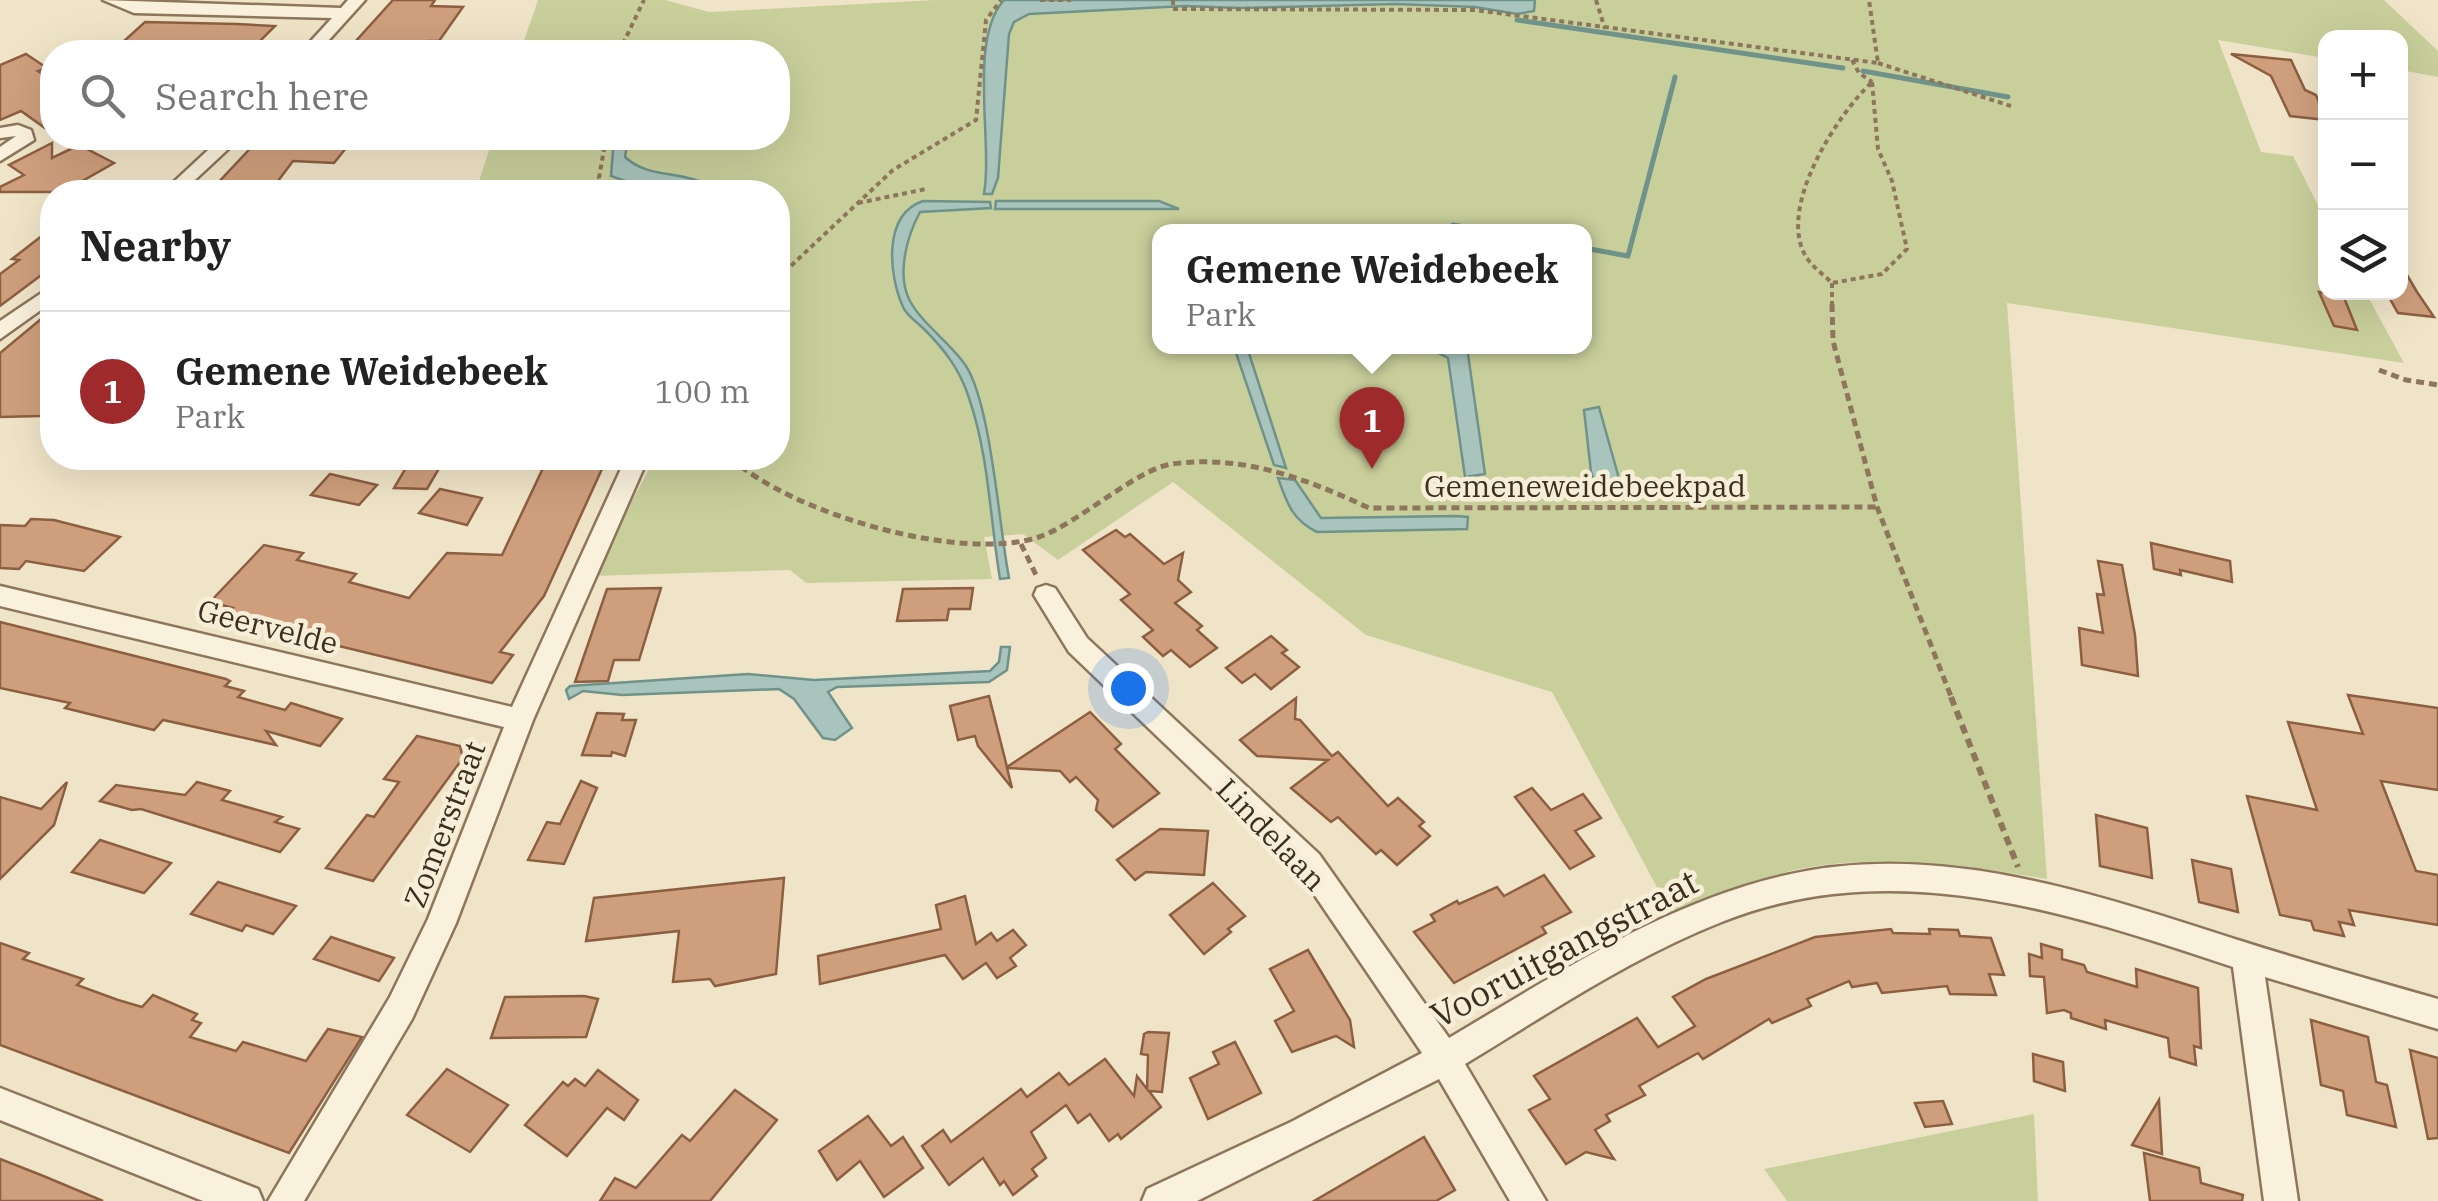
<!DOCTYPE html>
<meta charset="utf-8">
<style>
:root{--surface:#fff;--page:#f6f6f6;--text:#222;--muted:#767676;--line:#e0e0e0;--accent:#9e2a2b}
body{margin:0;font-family:"IBM Plex Serif",serif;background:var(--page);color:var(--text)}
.controls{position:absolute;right:30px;top:30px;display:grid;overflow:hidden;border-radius:20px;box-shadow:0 10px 40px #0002}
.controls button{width:90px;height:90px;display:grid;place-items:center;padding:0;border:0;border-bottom:2px solid var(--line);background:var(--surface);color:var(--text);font:50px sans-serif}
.you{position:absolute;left:1128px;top:688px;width:35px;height:35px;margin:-25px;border:8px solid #fff;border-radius:50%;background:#1a73e8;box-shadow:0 0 0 15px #1a73e833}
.badge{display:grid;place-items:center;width:65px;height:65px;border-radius:50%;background:var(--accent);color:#fff;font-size:32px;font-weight:700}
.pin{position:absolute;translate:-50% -82px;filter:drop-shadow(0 2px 5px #0008)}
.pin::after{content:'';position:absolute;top:52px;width:35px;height:30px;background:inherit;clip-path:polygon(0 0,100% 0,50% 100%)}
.popup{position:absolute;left:1152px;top:224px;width:440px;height:130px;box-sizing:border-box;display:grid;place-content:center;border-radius:20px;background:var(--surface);filter:drop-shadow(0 2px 8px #0005);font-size:32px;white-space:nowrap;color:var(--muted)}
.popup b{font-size:38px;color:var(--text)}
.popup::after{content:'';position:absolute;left:50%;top:100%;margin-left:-20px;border:20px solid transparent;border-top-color:var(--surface)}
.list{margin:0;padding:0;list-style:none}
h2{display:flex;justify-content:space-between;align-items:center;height:130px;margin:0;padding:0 40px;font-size:42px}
h2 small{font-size:32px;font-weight:400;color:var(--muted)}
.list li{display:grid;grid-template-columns:65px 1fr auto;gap:30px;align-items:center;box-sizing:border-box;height:160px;padding:0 40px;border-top:2px solid var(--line)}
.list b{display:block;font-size:38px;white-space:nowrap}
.list p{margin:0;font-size:32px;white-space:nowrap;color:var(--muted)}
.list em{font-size:32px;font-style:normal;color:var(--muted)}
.icon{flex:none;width:55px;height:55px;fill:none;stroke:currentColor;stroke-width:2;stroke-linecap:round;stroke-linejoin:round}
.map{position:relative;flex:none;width:2438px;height:1201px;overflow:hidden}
.search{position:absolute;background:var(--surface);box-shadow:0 10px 40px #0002;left:40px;top:40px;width:750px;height:110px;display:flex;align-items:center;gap:25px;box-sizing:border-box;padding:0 35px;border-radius:40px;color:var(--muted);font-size:38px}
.panel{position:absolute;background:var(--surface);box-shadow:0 10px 40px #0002;left:40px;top:180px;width:750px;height:290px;border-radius:40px}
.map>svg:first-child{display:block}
.green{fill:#c9cf9b;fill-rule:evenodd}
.water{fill:#a9c4bc;stroke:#6f938a;stroke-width:2.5}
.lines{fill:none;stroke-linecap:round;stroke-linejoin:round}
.stream{stroke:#6f938a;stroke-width:5}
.building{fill:#cf9f7d;stroke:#8d5f41;stroke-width:2.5}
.lane-casing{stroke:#8d765c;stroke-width:6}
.street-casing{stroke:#8d765c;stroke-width:5}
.path-far2{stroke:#8d765c;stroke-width:4;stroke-dasharray:5 4;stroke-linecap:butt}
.path-far1{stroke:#8d765c;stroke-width:5;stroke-dasharray:8 5;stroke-linecap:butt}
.path{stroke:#8d765c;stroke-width:6;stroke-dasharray:9 6;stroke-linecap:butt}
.lane{fill:#faf1dc;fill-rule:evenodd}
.street{fill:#faf1dc;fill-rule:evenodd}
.labels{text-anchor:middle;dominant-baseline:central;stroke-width:9;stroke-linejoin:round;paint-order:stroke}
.street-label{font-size:30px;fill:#3d2e20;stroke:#f7eed8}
.near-street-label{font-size:35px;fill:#3d2e20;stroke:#f7eed8}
</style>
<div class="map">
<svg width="2438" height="1201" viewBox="0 0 2438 1201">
<rect width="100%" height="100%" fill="#f0e4c8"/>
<!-- green -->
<g class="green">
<path d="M538 0H665L709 12 934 0H2384L2438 51V77L2401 70 2400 38H2326L2325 58 2218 40 2261 152 2293 156 2325 219 2326 292 2366 293 2404 363 2007 303 2047 879C1962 865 1855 850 1772 876 1738 886 1705 903 1673 917L1552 692 1366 635 1173 482 1058 560 1023 534 984 537 992 579 806 583 790 570 592 576 655 458H778V192H284L291 184H478L493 138H778V52H520ZM1160 232H1584V346H1160Z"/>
<path d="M2034 1114 2038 1201H1787L1764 1169Z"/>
</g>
<!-- water -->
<g class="water">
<path d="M1004 0H1535L1534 11 1517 14 1475 7 1395 4 1240 8 1185 6 1029 14 1014 22 1009 34 998 178 992 194H984C993 141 968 40 1004 0Z"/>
<path d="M614 138H628L625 157C649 179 679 170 706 184L707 192H693L691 186 625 181 611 176Z"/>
<path d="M923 201 990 202 991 208 920 212C907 236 896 275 910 301 923 325 951 343 966 366 991 405 999 526 1009 578L1000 579C990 519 989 456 969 398 960 370 945 350 924 329 917 322 907 316 903 307 889 276 882 215 923 201Z"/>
<path d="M996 201H1159L1179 209H995Z"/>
<path d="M1234 347H1247L1286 468 1274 465Z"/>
<path d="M1388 347H1467L1485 474 1465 477 1448 358 1434 351Z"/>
<path d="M1599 407 1618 475 1614 491 1597 490 1591 472 1584 410Z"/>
<path d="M1278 478 1295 480 1321 518 1456 516 1468 517 1467 529 1317 532C1292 520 1287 503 1278 478Z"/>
<path d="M1001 647H1010L1007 670 989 682 837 687 828 692 852 728 835 740 823 738 794 699 779 689 622 695 583 691 569 699 566 690 570 686 748 674 814 680 990 671 999 662Z"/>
</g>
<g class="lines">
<!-- stream -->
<g class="stream">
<path d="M1517 20 1843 68"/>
<path d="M1863 71 2008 97"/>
<path d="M1453 225 1491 232"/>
<path d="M1584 248 1628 256 1675 77"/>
</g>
</g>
<!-- building -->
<g class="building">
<path d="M393 0H435L431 6 463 7 439 41H427L421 49 346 52Z"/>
<path d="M145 22 237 24 275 26 249 52H112Z"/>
<path d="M26 54 47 68 38 71 52 80V133L21 111 0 120V65Z"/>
<path d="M2231 54 2291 60 2305 90 2316 95 2326 120 2290 116 2271 76Z"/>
<path d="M260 138H270L350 143 334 163 293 161 275 185 215 186Z"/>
<path d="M52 143V158L79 145 114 163 63 192H0V187L24 175 9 165Z"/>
<path d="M52 228V267L0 306V274L19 260 12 259Z"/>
<path d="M2400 263 2417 292 2434 317 2398 313 2386 292H2400Z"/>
<path d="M2319 292 2343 295 2357 330 2334 326Z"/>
<path d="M52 310V402L40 416 0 417V353Z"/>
<path d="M558 458H607L544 596 500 652 513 655 492 683 223 618 233 608 210 602 264 545 303 553 297 560 356 574 349 582 409 598 447 553 502 555 544 466Z"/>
<path d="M411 459 444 460 427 489 394 488Z"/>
<path d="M330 474 377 485 359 505 311 495Z"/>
<path d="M440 489 482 498 467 525 419 513Z"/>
<path d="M31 519 54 520 120 537 84 571 26 561 19 569 0 568V525L25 526Z"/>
<path d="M1116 530 1125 537 1130 534 1164 564 1183 553 1178 580 1191 592 1175 603 1202 626 1197 630 1217 648 1190 667 1171 650 1163 656 1143 637 1153 630 1121 600 1130 594 1083 550Z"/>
<path d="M2151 543 2230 561 2232 582 2180 570 2181 575 2154 569Z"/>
<path d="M2098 561 2122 565 2135 635 2138 676 2082 665 2079 628 2103 633 2097 594 2104 595Z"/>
<path d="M661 588 639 660H614L608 681 575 682 607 589Z"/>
<path d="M973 588 970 609H949L947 620 897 621 903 589Z"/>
<path d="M0 622 226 679 230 681 225 686 244 691 238 697 285 710 291 703 342 719 320 746 266 731 276 745 163 720 154 730 65 708 70 703 0 688Z"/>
<path d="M1271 636 1287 650 1282 653 1299 667 1271 689 1255 674 1242 683 1226 668Z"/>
<path d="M2348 695 2438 708V790L2381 781 2416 871 2438 875V925L2349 910 2354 925 2339 922 2344 936 2314 930 2311 921 2280 915 2247 796 2317 810 2288 722 2363 734Z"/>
<path d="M989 696 1007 767 1090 712 1121 744 1115 749 1159 793 1113 827 1096 810 1098 800 1076 777 1070 782 1060 771 1007 768 1012 788 978 746 975 736 958 740 950 706Z"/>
<path d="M1296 698 1295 719 1300 720 1332 756 1338 752 1388 806 1398 798 1424 822 1419 826 1430 836 1397 865 1381 850 1376 854 1338 817 1331 822 1291 788 1328 760 1257 756 1240 740Z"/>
<path d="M597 713 624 714 622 720H636L625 756 612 752 611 756 582 755Z"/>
<path d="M417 736 460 746 463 758 373 881 326 868 367 815 374 817 399 782 384 779Z"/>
<path d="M581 781 597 788 564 864 528 860 547 822 560 824Z"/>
<path d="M67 782 54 825 0 879V797L41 809Z"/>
<path d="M197 782 230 791 222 800 282 817 275 822 299 829 280 852 141 809 132 810 100 801 116 785 185 795Z"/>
<path d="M1532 788 1551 810 1583 794 1601 818 1575 831 1594 856 1570 869 1515 797Z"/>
<path d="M2096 815 2147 828 2152 878 2100 866Z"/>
<path d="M1160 829 1208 831 1204 875 1146 872 1135 880 1117 860Z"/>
<path d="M100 840 171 863 144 893 72 872Z"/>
<path d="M2192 860 2231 869 2238 912 2199 902Z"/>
<path d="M1544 875 1571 912 1542 927 1546 933 1454 983 1414 932 1435 921 1431 915 1457 901 1459 904 1497 887 1504 896Z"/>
<path d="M784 878 776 974 715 986 710 979 673 982 679 931 586 941 594 898Z"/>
<path d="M218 882 296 906 273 934 246 925 242 931 191 914Z"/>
<path d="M1213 883 1245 916 1228 929 1231 932 1204 954 1170 915Z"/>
<path d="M965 896 976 944 991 933 997 941 1013 930 1026 945 1010 958 1016 966 997 978 986 963 963 979 945 955 820 984 818 956 941 929 936 905Z"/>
<path d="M1891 929 1893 933 1930 934 1929 929 1958 930 1960 936 1991 938 2004 975 1989 974 1996 995 1950 994 1947 986 1882 993 1877 983 1852 987 1849 981 1807 999 1811 1006 1772 1023 1769 1019 1703 1059 1698 1053 1639 1086 1645 1095 1606 1115 1610 1121 1595 1130 1614 1159 1586 1152 1566 1164 1529 1110 1550 1099 1534 1076 1637 1018 1658 1047 1695 1026 1673 997 1706 979 1815 937Z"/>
<path d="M331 937 394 958 379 981 314 959Z"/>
<path d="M0 943 29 953 23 959 83 979 77 985 118 1000 142 1007 153 995 197 1014 192 1020 201 1023 190 1037 236 1051 243 1042 306 1061 328 1029 362 1037 289 1153 0 1045Z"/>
<path d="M2041 944 2062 950V959L2084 965 2087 972 2137 987 2136 969 2198 988 2201 1048 2194 1046 2196 1065 2170 1057 2168 1038 2105 1020 2106 1029 2071 1018V1013L2064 1010 2047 1013 2044 977 2030 976 2029 954 2042 958Z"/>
<path d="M1308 950 1350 1020 1354 1047 1336 1036 1292 1052 1275 1021 1294 1011 1270 969Z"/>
<path d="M584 996 598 999 586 1037 491 1038 505 997Z"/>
<path d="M2311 1020 2368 1037 2376 1082 2387 1085 2396 1127 2347 1115 2343 1091 2321 1085Z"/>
<path d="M1148 1032 1169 1033 1162 1092 1149 1091 1161 1107 1121 1139 1118 1134 1109 1141 1090 1114 1078 1123 1066 1105 1031 1132 1046 1158 1032 1169 1037 1176 1013 1195 1004 1181 1000 1185 983 1158 949 1185 922 1146 943 1130 951 1142 1021 1089 1027 1097 1059 1073 1069 1085 1105 1059 1134 1096 1137 1076 1147 1089 1148 1055 1141 1054 1144 1034Z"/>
<path d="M1235 1042 1261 1093 1208 1119 1190 1078 1219 1064 1213 1052Z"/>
<path d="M2410 1050 2438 1058V1138L2428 1139Z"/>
<path d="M2033 1054 2063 1062 2065 1091 2034 1081Z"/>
<path d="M447 1069 508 1105 470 1152 407 1115Z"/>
<path d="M598 1070 638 1100 624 1120 607 1108 567 1156 525 1125 563 1082 568 1086 575 1079 585 1086Z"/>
<path d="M735 1090 777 1120 710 1201H600L615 1178 636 1188 682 1135 690 1141Z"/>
<path d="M2159 1100 2162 1154 2132 1145Z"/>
<path d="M1943 1101 1952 1124 1925 1127 1915 1103Z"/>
<path d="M868 1116 891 1146 903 1137 923 1168 884 1197 860 1161 837 1180 819 1151Z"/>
<path d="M1424 1137 1455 1190 1436 1201H1314Z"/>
<path d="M2144 1153 2199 1168 2201 1183 2243 1195 2242 1201H2150Z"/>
<path d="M0 1159 41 1175 103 1201H0Z"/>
</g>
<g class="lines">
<!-- lane casing -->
<g class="lane-casing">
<path id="lane" d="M359 138H396L398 139C389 144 368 143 359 138Z"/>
</g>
<!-- street casing -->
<g class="street-casing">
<g id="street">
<path d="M103 0 341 8 348 0H365L318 52H301L332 18 134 13Z"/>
<path d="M18 125 31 130 34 140 0 161V147L16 136 0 138V128Z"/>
<path d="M221 138H240L182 192H163Z"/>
<path d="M52 286V302L0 339V321Z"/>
<path d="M626 458H648L533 720 456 923 412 1019 304 1201H268L390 997 428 919 504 727 0 606V586L512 707Z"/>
<path d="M1046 585 1055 588 1087 638 1319 854 1449 1038C1554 976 1662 904 1782 876 1938 839 2094 894 2241 941 2307 962 2372 980 2438 999V1029L2265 977 2298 1201H2264L2233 967C2068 912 1894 854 1724 921 1632 957 1549 1013 1465 1064L1546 1201H1510L1439 1079 1197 1201H1142L1147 1189 1291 1122 1422 1053 1299 872 1069 652 1034 595 1037 588Z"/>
<path d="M0 1088 258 1189 263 1201H203L0 1120Z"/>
</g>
</g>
<!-- path-far2 -->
<g class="path-far2">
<path d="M1040 0H1071"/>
<path d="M1173 0V9L1475 10 1878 63 1869 0"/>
<path d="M1596 0 1605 29"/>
<path d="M619 52 644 0"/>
<path d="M1852 60 1859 73 1872 82"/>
<path d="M1878 63 2011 106"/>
<path d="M1872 82 1878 149 1892 181 1907 249 1882 274 1832 283C1823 274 1811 266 1805 255 1778 206 1837 115 1872 82Z"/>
<path d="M606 138 599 178 604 184 674 192"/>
<path d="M858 203 926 189"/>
<path d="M778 278 893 170 976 120 986 20 1001 0"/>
<path d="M1832 283V307"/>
</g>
<!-- path-far1 -->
<g class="path-far1">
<path d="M1832 304 1833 341 1877 507 1952 699"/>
<path d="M2379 370 2406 380 2438 385"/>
<path d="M731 458C791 513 959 563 1039 537 1076 525 1138 468 1172 464 1242 454 1307 479 1369 508L1877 507"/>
<path d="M1021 544 1037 577"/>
</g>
<!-- path -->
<path class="path" d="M1951 697 2018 867"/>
<!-- lane -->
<use href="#lane" class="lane"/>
<!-- street -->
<use href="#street" class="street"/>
</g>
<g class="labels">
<!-- street labels -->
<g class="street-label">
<text x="1585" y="485">Gemeneweidebeekpad</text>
<text transform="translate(268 626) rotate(14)">Geervelde</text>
<text transform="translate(444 824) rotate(-69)">Zomerstraat</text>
<text transform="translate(1272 834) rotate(46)">Lindelaan</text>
</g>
<!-- near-street labels -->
<g class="near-street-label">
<text transform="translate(1564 948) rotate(-28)">Vooruitgangstraat</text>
</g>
</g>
</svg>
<div class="controls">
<button>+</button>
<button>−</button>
<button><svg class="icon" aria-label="layers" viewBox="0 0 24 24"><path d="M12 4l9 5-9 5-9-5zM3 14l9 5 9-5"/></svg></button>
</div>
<div class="you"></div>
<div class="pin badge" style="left:1372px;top:469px">1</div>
<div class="popup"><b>Gemene Weidebeek</b>Park</div>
<div class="search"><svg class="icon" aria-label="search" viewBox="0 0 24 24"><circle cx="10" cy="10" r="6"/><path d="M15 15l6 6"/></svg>Search here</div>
<section class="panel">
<h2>Nearby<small></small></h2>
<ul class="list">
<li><span class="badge">1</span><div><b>Gemene Weidebeek</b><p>Park</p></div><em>100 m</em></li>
</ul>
</section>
</div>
